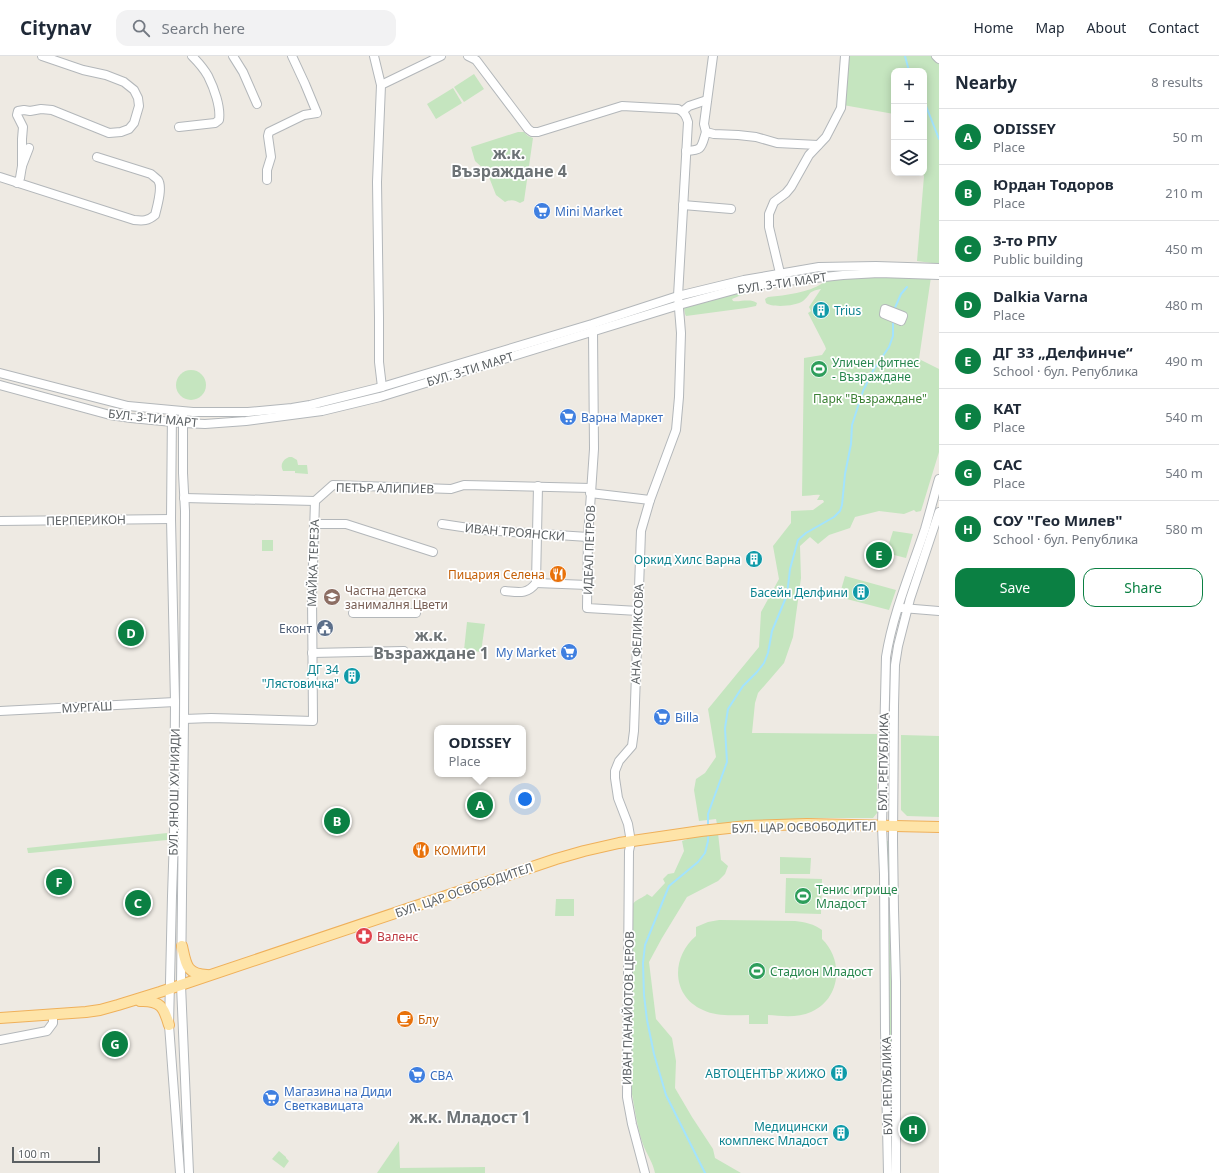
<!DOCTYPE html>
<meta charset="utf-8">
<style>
:root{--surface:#fff;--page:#f2f2f3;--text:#1f2937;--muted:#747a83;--line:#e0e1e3;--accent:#0b8043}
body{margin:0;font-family:"Noto Sans",sans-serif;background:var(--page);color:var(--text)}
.controls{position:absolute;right:12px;top:12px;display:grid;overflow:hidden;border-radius:8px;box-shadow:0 2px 10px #0003}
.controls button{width:36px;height:36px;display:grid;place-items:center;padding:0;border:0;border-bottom:1px solid var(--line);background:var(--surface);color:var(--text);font:20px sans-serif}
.scale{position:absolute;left:12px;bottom:10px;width:88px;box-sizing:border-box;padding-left:4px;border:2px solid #5b6063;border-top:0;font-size:11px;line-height:14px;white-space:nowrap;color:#5b6063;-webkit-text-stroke:3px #fff;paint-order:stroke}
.you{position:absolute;left:525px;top:743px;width:14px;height:14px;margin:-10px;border:3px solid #fff;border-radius:50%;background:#1a73e8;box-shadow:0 0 0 6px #1a73e833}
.badge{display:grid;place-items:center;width:26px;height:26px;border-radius:50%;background:var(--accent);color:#fff;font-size:13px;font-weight:700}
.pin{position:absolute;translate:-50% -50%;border:2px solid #fff;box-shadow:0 1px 4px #0006}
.popup{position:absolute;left:434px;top:669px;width:92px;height:52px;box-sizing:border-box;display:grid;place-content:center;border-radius:8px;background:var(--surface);filter:drop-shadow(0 1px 3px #0005);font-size:13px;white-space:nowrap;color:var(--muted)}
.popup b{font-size:15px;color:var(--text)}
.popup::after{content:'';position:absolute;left:50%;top:100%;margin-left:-8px;border:8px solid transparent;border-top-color:var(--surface)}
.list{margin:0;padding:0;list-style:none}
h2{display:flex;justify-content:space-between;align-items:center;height:52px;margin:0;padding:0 16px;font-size:17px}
h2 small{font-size:13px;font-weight:400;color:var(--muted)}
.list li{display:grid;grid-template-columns:26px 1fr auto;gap:12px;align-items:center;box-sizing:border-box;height:56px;padding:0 16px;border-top:1px solid var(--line)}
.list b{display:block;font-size:15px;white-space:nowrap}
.list p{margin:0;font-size:13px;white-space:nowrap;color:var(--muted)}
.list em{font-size:13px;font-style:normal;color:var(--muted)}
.actions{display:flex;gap:8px;padding:12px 16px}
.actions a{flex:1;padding:9px 0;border:1px solid var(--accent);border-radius:12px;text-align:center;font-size:14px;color:var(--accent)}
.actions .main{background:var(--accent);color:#fff}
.icon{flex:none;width:22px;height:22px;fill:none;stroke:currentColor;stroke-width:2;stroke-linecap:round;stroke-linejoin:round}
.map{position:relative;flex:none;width:939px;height:1117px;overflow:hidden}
header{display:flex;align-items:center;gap:24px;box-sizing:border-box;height:56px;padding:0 20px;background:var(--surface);border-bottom:1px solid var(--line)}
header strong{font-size:19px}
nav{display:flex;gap:22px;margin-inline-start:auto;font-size:14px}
.search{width:280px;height:36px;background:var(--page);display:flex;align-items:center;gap:10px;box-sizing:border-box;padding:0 14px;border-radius:12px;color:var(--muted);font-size:15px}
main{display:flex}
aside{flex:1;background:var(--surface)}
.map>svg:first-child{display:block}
.green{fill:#c5e5bf}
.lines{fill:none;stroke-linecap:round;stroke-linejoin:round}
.stream{stroke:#a3e3fe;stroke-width:2}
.minor-casing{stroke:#b3b7ba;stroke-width:10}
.major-casing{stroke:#efb05a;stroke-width:12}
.minor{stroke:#fff;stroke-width:8}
.major{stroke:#fee4a8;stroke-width:10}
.labels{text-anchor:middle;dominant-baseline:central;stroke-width:3.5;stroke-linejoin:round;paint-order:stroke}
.shop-label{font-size:12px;fill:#366cbe;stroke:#fff;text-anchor:start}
.street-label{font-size:12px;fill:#5b6063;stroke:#fff}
.culture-label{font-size:12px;fill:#0d838f;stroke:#fff;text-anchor:end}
.leisure-label{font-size:12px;fill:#27864d;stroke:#fff;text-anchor:start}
.park-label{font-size:12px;fill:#3c8135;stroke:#fff}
.food-label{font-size:12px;fill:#c56008;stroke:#fff;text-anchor:start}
.education-label{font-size:12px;fill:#785e54;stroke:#fff;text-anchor:start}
.service-label{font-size:12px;fill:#4e5e75;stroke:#fff;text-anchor:end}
.health-label{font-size:12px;fill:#be3a42;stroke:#fff;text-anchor:start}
.district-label{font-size:16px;font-weight:bold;fill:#6c7275;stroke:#fff}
</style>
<header>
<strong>Citynav</strong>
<div class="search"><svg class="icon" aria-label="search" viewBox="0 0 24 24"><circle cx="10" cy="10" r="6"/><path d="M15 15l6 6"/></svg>Search here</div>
<nav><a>Home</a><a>Map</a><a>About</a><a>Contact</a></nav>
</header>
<main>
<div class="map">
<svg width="939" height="1117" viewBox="0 0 939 1117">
<rect width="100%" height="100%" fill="#eeeae3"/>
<!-- green -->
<g class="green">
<path d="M844 0H933L939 5V208L917 205 924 120 923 117H924V15H894V58L843 49Z"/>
<path d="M474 18 484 33 464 46 454 31Z"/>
<path d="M453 32 462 47 436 63 427 48Z"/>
<path d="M518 76H524L528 80 533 82 524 145 520 147C515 144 511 143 505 146L496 139 487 116 475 105 471 91Z"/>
<path d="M866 220 931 221 919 303 939 313V396L921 455 916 456 914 454 904 458 879 455 855 461 850 472 829 479 818 488 810 481 800 490 801 522 793 581 784 607 758 637 755 647 752 677 877 678V757L873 762H818L717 768 716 763 699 765 694 734 696 723 705 717 716 701 708 653 759 591 761 556 779 523 773 490 791 467V455L813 454 824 446 823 444H817L820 439C816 438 808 440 802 440L804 302 822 299 826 293 825 290 808 257 811 255 809 251 821 233C806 236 812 238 803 245 797 250 772 252 766 247L765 243 768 241C787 239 807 237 823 227V226C794 228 759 231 732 243L733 245C741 246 750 242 757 247L756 250 746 252 686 260 685 258 684 252 687 250 750 233Z"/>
<circle cx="191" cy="329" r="15"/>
<path d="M289 401H292L297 404 298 409H307L308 418 295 417V415H283C280 409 282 404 289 401Z"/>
<path d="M893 475 913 478 906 502 886 497Z"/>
<rect x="262" y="484" width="11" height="11"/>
<path d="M845 520 896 534 889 554 839 541Z"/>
<path d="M467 566 485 568 481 596 464 594Z"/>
<path d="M901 679 939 680V761L907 760 901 754Z"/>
<path d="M167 777V784L30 797H28L27 792Z"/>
<path d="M718 777 721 804 728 810 725 818 718 825 687 841 662 882 649 906 656 963 672 982 676 1005 675 1032 692 1061 713 1093 715 1102 741 1117H655C653 1107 648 1100 644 1091 637 1073 635 1052 631 1033L632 849C636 843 643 842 647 838L652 841 665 827 663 823 668 818 674 817 684 795 682 785 696 780Z"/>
<path d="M883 785H893L896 1117H888Z"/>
<path d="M780 801 811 802 810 818H780Z"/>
<path d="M786 822 822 823 821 858 785 857Z"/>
<path d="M556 843H574V860H555Z"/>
<path d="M719 864 795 865C805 866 814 868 822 874V883C844 904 841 943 811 956 798 962 782 960 768 959V968H749V959C734 959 717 961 703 954 671 940 671 901 696 880V871L708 866Z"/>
<path d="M399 1085 400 1112 485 1111V1117H377Z"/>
<path d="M279 1095 286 1101V1102L289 1105 284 1112 272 1103Z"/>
</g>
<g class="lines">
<!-- stream -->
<g class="stream">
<path d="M905 0 909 15"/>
<path d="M924 45 939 83"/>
<path d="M894 254 901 238 907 231"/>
<path d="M708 770V758L727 706 725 672 728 653 743 630 757 616 764 607 768 597 772 575 787 539 790 513 798 484 806 477 834 461 840 455 842 449 845 418 851 388 852 369 863 335 874 313 889 291 893 280V264"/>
<path d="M705 1117 666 1039 654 998 647 964 644 939 643 907 645 889 669 830 698 806 705 797 708 785V777"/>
</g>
<!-- minor casing -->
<g class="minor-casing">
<g id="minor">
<path d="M233 0 243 16 257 48"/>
<path d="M374 0 381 29"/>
<path d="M468 0 476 4 528 73 532 76H538L622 50 678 53C684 56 686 59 688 66L678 240 681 277 679 341 676 374 650 444 641 475 634 675 632 690 619 705 615 715V722L618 742 628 768 631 786 629 795 627 1041 632 1068 645 1117"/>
<path d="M713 0 704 68 706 76 714 78 738 79 756 81 777 87 818 89"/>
<path d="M936 0 939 3"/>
<path d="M683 55 689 50 707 44"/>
<path d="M179 71 215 67 219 64C221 51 214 32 208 20 204 13 198 6 192 0"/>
<path d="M686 95C703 94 701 92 706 76"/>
<path d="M22 110V83L23 71 17 59 18 55 24 54 30 55 41 53 52 54 109 77 121 76 129 73 134 67 139 50 138 42 134 34 124 26 106 19 83 14 42 0"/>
<path d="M0 121 134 164C143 165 148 165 155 159 157 151 163 131 158 124 156 122 153 120 151 118L97 101"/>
<path d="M267 124V114L271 101 268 80 269 76 304 59 317 57 305 28 292 0"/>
<path d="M17 127 20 122 22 110 29 92"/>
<path d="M683 149 731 153"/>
<path d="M780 217 769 171V158L774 146 786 137 791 131 809 99 826 81 841 52 845 0"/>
<path d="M885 253 903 260 901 265 884 258Z"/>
<path d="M593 275 594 393 588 481 587 552 638 555"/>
<path d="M0 317 128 350 193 356H248L292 352 310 349 382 331 592 268 678 240 744 224 819 211 876 210 939 212"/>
<path d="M0 329 110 359 131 362 183 367 205 368 246 365 322 355 380 341 679 249 745 231 778 226 843 219 879 217 939 219"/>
<path d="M382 331 379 306V261L377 126 381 29 441 0"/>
<path d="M172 355 171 463 175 646 174 780 172 840 169 969 180 1117"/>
<path d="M183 356V417L185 455 184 663 181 929 189 1117"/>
<path d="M590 437 650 444"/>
<path d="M184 442 315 445 333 429 451 433 464 429 591 432"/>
<path d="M0 465 171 463"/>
<path d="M314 468H346L433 496"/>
<path d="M442 468 482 474 588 481"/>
<path d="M536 527 588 529"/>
<path d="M505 535C518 536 527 539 536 527L538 430"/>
<path d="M902 552 939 555"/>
<path d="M353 557H416"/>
<path d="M312 597 404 595"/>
<path d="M0 655 175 646"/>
<path d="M184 663 211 662 313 665 312 540 315 445"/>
<path d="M0 984 47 975 53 967V958"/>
<path d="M888 1117 885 974 884 818 882 770 886 601C893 557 911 515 925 473 930 456 934 440 939 423"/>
<path d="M896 1117V926L894 854 893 785 894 650 895 609 898 590 910 543 939 456"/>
</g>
</g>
<!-- major casing -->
<g class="major-casing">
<g id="major">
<path d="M182 890C186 908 186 918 207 919"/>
<path d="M140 945C161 944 164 952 169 969"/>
<path d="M0 962 86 956 100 954 118 949 160 936 556 803 584 795 619 787 701 775 747 770 807 768 939 771"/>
</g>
</g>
<!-- minor -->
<use href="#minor" class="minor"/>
<!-- major -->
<use href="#major" class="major"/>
</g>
<!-- icons -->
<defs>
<g id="supermarket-disc" transform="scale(0.9)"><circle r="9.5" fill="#3f7fe0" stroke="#fff"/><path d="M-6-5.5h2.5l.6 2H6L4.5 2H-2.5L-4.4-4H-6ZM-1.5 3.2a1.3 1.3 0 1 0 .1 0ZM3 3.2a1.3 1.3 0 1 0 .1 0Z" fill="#fff"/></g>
<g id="building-disc" transform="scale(0.9)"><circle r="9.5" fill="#0f9aa8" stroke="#fff"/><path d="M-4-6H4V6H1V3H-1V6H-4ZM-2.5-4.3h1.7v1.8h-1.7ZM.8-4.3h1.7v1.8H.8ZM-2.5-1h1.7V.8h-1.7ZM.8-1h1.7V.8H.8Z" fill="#fff"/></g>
<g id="stadium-disc" transform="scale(0.9)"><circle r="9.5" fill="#2e9e5b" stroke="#fff"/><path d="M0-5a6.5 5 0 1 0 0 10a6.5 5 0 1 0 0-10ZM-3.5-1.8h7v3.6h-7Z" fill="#fff"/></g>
<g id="restaurant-disc" transform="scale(0.9)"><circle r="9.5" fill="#e8710a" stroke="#fff"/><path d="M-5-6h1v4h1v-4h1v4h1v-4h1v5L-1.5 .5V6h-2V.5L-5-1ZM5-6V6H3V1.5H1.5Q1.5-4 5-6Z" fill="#fff"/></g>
<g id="school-disc" transform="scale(0.9)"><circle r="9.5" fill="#8d6e63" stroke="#fff"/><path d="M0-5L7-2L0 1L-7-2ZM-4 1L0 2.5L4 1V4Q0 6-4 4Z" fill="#fff"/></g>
<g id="civic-disc" transform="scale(0.9)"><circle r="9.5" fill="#5c6f8a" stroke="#fff"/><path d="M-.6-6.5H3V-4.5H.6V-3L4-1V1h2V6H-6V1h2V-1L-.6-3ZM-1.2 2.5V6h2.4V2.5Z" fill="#fff"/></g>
<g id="pharmacy-disc" transform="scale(0.9)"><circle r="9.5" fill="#e0444e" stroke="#fff"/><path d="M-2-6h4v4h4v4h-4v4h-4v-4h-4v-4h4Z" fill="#fff"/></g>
<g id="cafe-disc" transform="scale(0.9)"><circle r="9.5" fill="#e8710a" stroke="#fff"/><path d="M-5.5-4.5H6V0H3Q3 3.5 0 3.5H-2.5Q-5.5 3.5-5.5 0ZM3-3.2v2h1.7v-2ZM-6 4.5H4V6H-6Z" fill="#fff"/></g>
</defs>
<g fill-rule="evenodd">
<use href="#supermarket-disc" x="542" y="155"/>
<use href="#building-disc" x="821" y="254"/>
<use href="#stadium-disc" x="819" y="313"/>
<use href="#supermarket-disc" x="568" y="361"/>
<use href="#building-disc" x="754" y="503"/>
<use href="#restaurant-disc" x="558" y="518"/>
<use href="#building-disc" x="861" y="536"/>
<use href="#school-disc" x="332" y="541"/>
<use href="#civic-disc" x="325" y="572"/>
<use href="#supermarket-disc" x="569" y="596"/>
<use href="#building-disc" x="352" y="620"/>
<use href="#supermarket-disc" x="662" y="661"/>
<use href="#restaurant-disc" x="421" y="794"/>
<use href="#stadium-disc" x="803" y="840"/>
<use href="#pharmacy-disc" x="364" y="880"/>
<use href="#stadium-disc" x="757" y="915"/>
<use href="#cafe-disc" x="405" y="963"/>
<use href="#building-disc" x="839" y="1017"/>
<use href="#supermarket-disc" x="417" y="1019"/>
<use href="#supermarket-disc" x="271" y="1042"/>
<use href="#building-disc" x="841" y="1077"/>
</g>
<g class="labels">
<!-- shop labels -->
<g class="shop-label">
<text x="555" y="155">Mini Market</text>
<text x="581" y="361">Варна Маркет</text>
<text x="556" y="596" text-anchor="end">My Market</text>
<text x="675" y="661">Billa</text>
<text x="430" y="1019">CBA</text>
<text x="284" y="1035">Магазина на Диди<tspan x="284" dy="14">Светкавицата</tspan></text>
</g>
<!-- street labels -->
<g class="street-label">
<text transform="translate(782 227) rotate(-8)">БУЛ. 3-ТИ МАРТ</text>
<text transform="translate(470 313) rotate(-17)">БУЛ. 3-ТИ МАРТ</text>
<text transform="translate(153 362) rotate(6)">БУЛ. 3-ТИ МАРТ</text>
<text transform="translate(385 432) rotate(1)">ПЕТЪР АЛИПИЕВ</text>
<text transform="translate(86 464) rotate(-1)">ПЕРПЕРИКОН</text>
<text transform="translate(515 476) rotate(5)">ИВАН ТРОЯНСКИ</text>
<text transform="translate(589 494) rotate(-88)">ИДЕАЛ ПЕТРОВ</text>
<text transform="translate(313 507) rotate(-88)">МАЙКА ТЕРЕЗА</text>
<text transform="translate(637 578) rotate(-88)">АНА ФЕЛИКСОВА</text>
<text transform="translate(87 651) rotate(-3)">МУРГАШ</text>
<text transform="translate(883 706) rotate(-89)">БУЛ. РЕПУБЛИКА</text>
<text transform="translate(174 736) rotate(-89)">БУЛ. ЯНОШ ХУНИЯДИ</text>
<text transform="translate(804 771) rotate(-1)">БУЛ. ЦАР ОСВОБОДИТЕЛ</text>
<text transform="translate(464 834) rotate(-19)">БУЛ. ЦАР ОСВОБОДИТЕЛ</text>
<text transform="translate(628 952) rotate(-89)">ИВАН ПАНАЙОТОВ ЦЕРОВ</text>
<text transform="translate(887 1030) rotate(-91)">БУЛ. РЕПУБЛИКА</text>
</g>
<!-- culture labels -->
<g class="culture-label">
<text x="834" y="254" text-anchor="start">Trius</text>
<text x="741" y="503">Оркид Хилс Варна</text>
<text x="848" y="536">Басейн Делфини</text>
<text x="339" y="613">ДГ 34<tspan x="339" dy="14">"Лястовичка"</tspan></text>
<text x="826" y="1017">АВТОЦЕНТЪР ЖИЖО</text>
<text x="828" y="1070">Медицински<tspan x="828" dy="14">комплекс Младост</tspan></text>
</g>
<!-- leisure labels -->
<g class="leisure-label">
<text x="832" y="306">Уличен фитнес<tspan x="832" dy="14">- Възраждане</tspan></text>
<text x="816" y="833">Тенис игрище<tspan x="816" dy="14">Младост</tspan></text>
<text x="770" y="915">Стадион Младост</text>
</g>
<!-- park labels -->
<g class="park-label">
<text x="870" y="342">Парк "Възраждане"</text>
</g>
<!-- food labels -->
<g class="food-label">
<text x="545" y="518" text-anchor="end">Пицария Селена</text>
<text x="434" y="794">КОМИТИ</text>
<text x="418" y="963">Блу</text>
</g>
<!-- education labels -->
<g class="education-label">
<text x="345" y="534">Частна детска<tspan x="345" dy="14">занималня Цвети</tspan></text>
</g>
<!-- service labels -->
<g class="service-label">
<text x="312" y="572">Еконт</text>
</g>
<!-- health labels -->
<g class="health-label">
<text x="377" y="880">Валенс</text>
</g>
<!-- district labels -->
<g class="district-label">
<text x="509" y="97">ж.к.<tspan x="509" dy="18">Възраждане 4</tspan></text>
<text x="431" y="579">ж.к.<tspan x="431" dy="18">Възраждане 1</tspan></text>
<text x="470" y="1061">ж.к. Младост 1</text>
</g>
</g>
</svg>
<div class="controls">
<button>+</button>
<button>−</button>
<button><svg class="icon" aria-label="layers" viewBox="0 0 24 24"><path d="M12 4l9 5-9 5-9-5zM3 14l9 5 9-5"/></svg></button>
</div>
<div class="scale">100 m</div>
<div class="you"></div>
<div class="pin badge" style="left:480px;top:749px">A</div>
<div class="popup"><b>ODISSEY</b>Place</div>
<div class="pin badge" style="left:337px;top:765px">B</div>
<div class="pin badge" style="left:138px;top:847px">C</div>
<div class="pin badge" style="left:131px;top:577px">D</div>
<div class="pin badge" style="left:879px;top:499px">E</div>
<div class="pin badge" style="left:59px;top:826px">F</div>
<div class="pin badge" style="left:115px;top:988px">G</div>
<div class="pin badge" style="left:913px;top:1073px">H</div>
</div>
<aside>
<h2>Nearby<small>8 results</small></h2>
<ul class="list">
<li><span class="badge">A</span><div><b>ODISSEY</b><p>Place</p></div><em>50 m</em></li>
<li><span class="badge">B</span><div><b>Юрдан Тодоров</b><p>Place</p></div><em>210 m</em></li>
<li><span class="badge">C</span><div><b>3-то РПУ</b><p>Public building</p></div><em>450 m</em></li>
<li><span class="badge">D</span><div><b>Dalkia Varna</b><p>Place</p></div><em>480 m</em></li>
<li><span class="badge">E</span><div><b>ДГ 33 „Делфинче“</b><p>School · бул. Република</p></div><em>490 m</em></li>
<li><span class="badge">F</span><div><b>КАТ</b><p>Place</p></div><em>540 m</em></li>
<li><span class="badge">G</span><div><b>САС</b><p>Place</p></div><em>540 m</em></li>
<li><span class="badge">H</span><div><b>СОУ &quot;Гео Милев&quot;</b><p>School · бул. Република</p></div><em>580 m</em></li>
</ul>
<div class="actions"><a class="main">Save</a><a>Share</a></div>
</aside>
</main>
